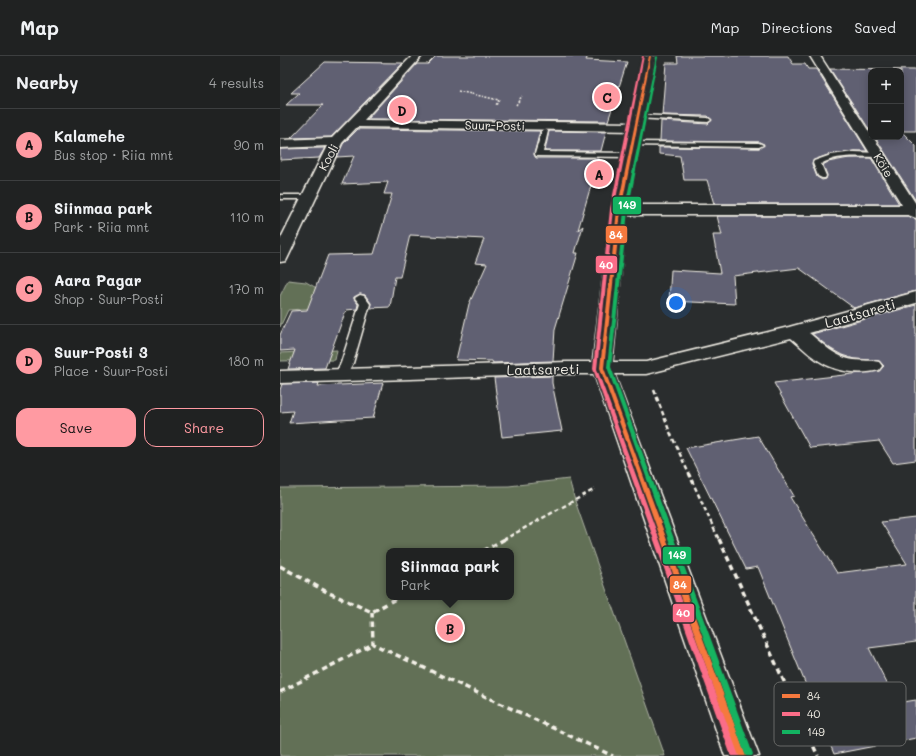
<!DOCTYPE html>
<meta charset="utf-8">
<style>
:root{--surface:#202222;--page:#282a2a;--text:#f1f3f6;--muted:#a2a4a5;--line:#3d3f40;--accent:#ff9aa2}
body{margin:0;font-family:Mali,sans-serif;background:var(--page);color:var(--text)}
.controls{position:absolute;right:12px;top:12px;display:grid;overflow:hidden;border-radius:8px;box-shadow:0 2px 10px #0003}
.controls button{width:36px;height:36px;display:grid;place-items:center;padding:0;border:0;border-bottom:1px solid var(--line);background:var(--surface);color:var(--text);font:20px sans-serif}
.you{position:absolute;left:396px;top:247px;width:14px;height:14px;margin:-10px;border:3px solid #fff;border-radius:50%;background:#1a73e8;box-shadow:0 0 0 6px #1a73e833}
.badge{display:grid;place-items:center;width:26px;height:26px;border-radius:50%;background:var(--accent);color:#111;font-size:13px;font-weight:700}
.pin{position:absolute;translate:-50% -50%;border:2px solid #fff;box-shadow:0 1px 4px #0006}
.popup{position:absolute;left:106px;top:492px;width:128px;height:52px;box-sizing:border-box;display:grid;place-content:center;border-radius:8px;background:var(--surface);filter:drop-shadow(0 1px 3px #0005);font-size:13px;white-space:nowrap;color:var(--muted)}
.popup b{font-size:15px;color:var(--text)}
.popup::after{content:'';position:absolute;left:50%;top:100%;margin-left:-8px;border:8px solid transparent;border-top-color:var(--surface)}
.list{margin:0;padding:0;list-style:none}
h2{display:flex;justify-content:space-between;align-items:center;height:52px;margin:0;padding:0 16px;font-size:17px}
h2 small{font-size:13px;font-weight:400;color:var(--muted)}
.list li{display:grid;grid-template-columns:26px 1fr auto;gap:12px;align-items:center;box-sizing:border-box;height:72px;padding:0 16px;border-top:1px solid var(--line)}
.list b{display:block;font-size:15px;white-space:nowrap}
.list p{margin:0;font-size:13px;white-space:nowrap;color:var(--muted)}
.list em{font-size:13px;font-style:normal;color:var(--muted)}
.actions{display:flex;gap:8px;padding:12px 16px}
.actions a{flex:1;padding:9px 0;border:1px solid var(--accent);border-radius:12px;text-align:center;font-size:14px;color:var(--accent)}
.actions .main{background:var(--accent);color:#111}
.map{position:relative;flex:none;width:636px;height:700px;overflow:hidden}
header{display:flex;align-items:center;gap:24px;box-sizing:border-box;height:56px;padding:0 20px;background:var(--surface);border-bottom:1px solid var(--line)}
header strong{font-size:19px}
nav{display:flex;gap:22px;margin-inline-start:auto;font-size:14px}
main{display:flex}
aside{flex:1;background:var(--surface)}
.map>svg:first-child{display:block}
.green{fill:#626f57;stroke:#abb0a0;fill-rule:evenodd}
.building{fill:#616072;stroke:#f4f1e8}
.lines{fill:none;stroke-linecap:round;stroke-linejoin:round}
.lane-casing{stroke:#f4f1e8;stroke-width:3}
.street-casing{stroke:#f4f1e8;stroke-width:3}
.secondary-casing{stroke:#f4f1e8;stroke-width:3}
.path-far2{stroke:#f4f1e8;stroke-width:1.5;stroke-dasharray:2 1.5;stroke-linecap:butt}
.path-far1{stroke:#f4f1e8;stroke-width:2.5;stroke-dasharray:4.5 3;stroke-linecap:butt}
.path{stroke:#f4f1e8;stroke-width:3.5;stroke-dasharray:5.5 4;stroke-linecap:butt}
.lane{fill:#2a2d2e;fill-rule:evenodd}
.street{fill:#2a2d2e;fill-rule:evenodd}
.secondary{fill:#2a2d2e;fill-rule:evenodd}
.bus-1-casing{stroke:#2a2d2e;stroke-width:3}
.bus-2-casing{stroke:#2a2d2e;stroke-width:3}
.bus-3-casing{stroke:#2a2d2e;stroke-width:3}
.bus-1{fill:#f6793e;fill-rule:evenodd}
.bus-2{fill:#fb6d88;fill-rule:evenodd}
.bus-3{fill:#13b361;fill-rule:evenodd}
.labels{text-anchor:middle;dominant-baseline:central;stroke-width:3;stroke-linejoin:round;paint-order:stroke}
.far-street-label{font-size:12px;fill:#f4f1e8;stroke:#2a2d2e}
.street-label{font-size:14px;fill:#f4f1e8;stroke:#2a2d2e}
.key{fill:#2a2d2e;stroke:#676866;stroke-width:1}
.key-label{font-size:11px;fill:#f4f1e8}
.line-badge{stroke:#2a2d2e;stroke-width:1.5}
.badge-label{font-size:11px;text-anchor:middle;font-weight:bold;fill:#fff}
</style>
<header>
<strong>Map</strong>
<nav><a>Map</a><a>Directions</a><a>Saved</a></nav>
</header>
<main>
<aside>
<h2>Nearby<small>4 results</small></h2>
<ul class="list">
<li><span class="badge">A</span><div><b>Kalamehe</b><p>Bus stop · Riia mnt</p></div><em>90 m</em></li>
<li><span class="badge">B</span><div><b>Siinmaa park</b><p>Park · Riia mnt</p></div><em>110 m</em></li>
<li><span class="badge">C</span><div><b>Aara Pagar</b><p>Shop · Suur-Posti</p></div><em>170 m</em></li>
<li><span class="badge">D</span><div><b>Suur-Posti 3</b><p>Place · Suur-Posti</p></div><em>180 m</em></li>
</ul>
<div class="actions"><a class="main">Save</a><a>Share</a></div>
</aside>
<div class="map">
<svg width="636" height="700" viewBox="0 0 636 700">
<rect width="100%" height="100%" fill="#2a2d2e"/>
<filter id="ink" filterUnits="userSpaceOnUse"><feTurbulence type="fractalNoise" baseFrequency=".025" numOctaves="2"/><feDisplacementMap in="SourceGraphic" scale="8" xChannelSelector="R" yChannelSelector="G"/><feConvolveMatrix kernelMatrix="1 2 1 2 8 2 1 2 1" color-interpolation-filters="sRGB"/></filter>
<g filter="url(#ink)">
<!-- green -->
<g class="green">
<path d="M8 224 26 226 68 250 8 254 0 271V240Z"/>
<path d="M57 294 55 304 0 305V297Z"/>
<path d="M289 423 295 445 385 700H0V432L229 430ZM109 495H231V541H109Z"/>
</g>
<!-- building -->
<g class="building">
<path d="M156 0H308L306 4 347 6 328 65 87 63 137 8H148Z"/>
<path d="M397 0H508L513 8H525L528 13H536L587 95H574L551 98 534 104 532 108 537 121 542 124 546 123 547 119 543 109 548 106 569 102H591L619 148H434L427 124H404L400 100 379 98V91L479 92 484 88 479 86 380 85 381 65 428 68 432 64 428 60 382 59 386 7H398Z"/>
<path d="M45 6 123 7 51 81 11 82 43 49H6L19 37H11Z"/>
<path d="M550 13 636 14V75H621L636 90V145L595 81H621V15H591V76Z"/>
<path d="M78 73 260 75 254 98 256 102H319L298 174 303 170 295 197H298L275 273 273 305 213 307 212 305 176 304 189 248 207 208 195 207 204 183 130 179 120 221H115L110 251 90 252 91 247 85 239 80 238 74 241V243L78 248 77 253 66 254 45 312 8 313 15 294 0 295V279L11 255 27 254 48 199 94 198 112 138H104L108 126 62 128 74 100 57 101 63 88Z"/>
<path d="M269 75 326 76 321 95H265Z"/>
<path d="M45 92 39 102 0 104V93Z"/>
<path d="M437 160H628L636 163V235L574 252 519 212 453 220 455 248 389 245 391 214 440 217 433 179H442Z"/>
<path d="M636 249V404L613 407 599 385 530 392 494 327 599 315 604 310 599 305 574 303 562 299 551 293 532 278Z"/>
<path d="M272 320V327L282 375 222 381 214 322Z"/>
<path d="M39 327 38 330 103 327 93 362 9 367 13 355 0 356V334L2 328Z"/>
<path d="M478 380 514 440 510 441 557 517 627 508 601 466 636 462V586L589 592 617 647 636 644V682L554 698 478 511 466 513 406 392Z"/>
</g>
<g class="lines">
<!-- lane casing -->
<g class="lane-casing">
<g id="lane">
<path d="M358 59 428 62 431 64 428 66 356 62 355 61Z"/>
<path d="M265 73 268 75 263 96 350 97 354 99 350 101 256 100 255 98 262 75Z"/>
<path d="M352 86 479 87 483 89 479 91 350 89 348 88Z"/>
<path d="M574 96 598 97 602 99 598 101C579 101 558 98 541 108L546 120 545 122H542L538 120 533 107 534 105 551 99Z"/>
<path d="M0 139H28L32 141 28 143H0Z"/>
<path d="M80 239 84 240 90 248 73 307 65 321H57L55 319 61 307 80 248 75 242Z"/>
</g>
</g>
<!-- street casing -->
<g class="street-casing">
<g id="street">
<path d="M132 0H142L84 64 356 67 360 68 362 71 360 74 356 75 77 71 62 87 8 201 6 205 0 206V184L47 90 0 92V84L52 82Z"/>
<path d="M530 0H540L591 79V81H593L636 148V162L628 159H339L334 157 331 154 334 151 339 149H622Z"/>
<path d="M636 236V247L529 277C543 288 556 302 574 304 583 305 591 304 599 306L602 310 599 314C581 319 557 316 541 306 530 300 521 290 511 282L366 318H287L0 327V315L287 306H366L509 271Z"/>
</g>
</g>
<!-- secondary casing -->
<g class="secondary-casing">
<path id="secondary" d="M365 0H375L347 154 332 312 479 700H445L312 312 331 154Z"/>
</g>
<!-- path-far2 -->
<g class="path-far2">
<path d="M178 35 219 44 216 49"/>
<path d="M236 49 242 40"/>
</g>
<!-- path-far1 -->
<g class="path-far1">
<path d="M374 334 389 374 439 484"/>
<path d="M223 484 315 433"/>
</g>
<!-- path -->
<g class="path">
<path d="M439 483 538 700"/>
<path d="M203 495 225 483"/>
<path d="M0 510 47 536 92 556 119 541"/>
<path d="M92 556 93 588 333 700"/>
<path d="M0 636 93 588"/>
</g>
<!-- lane -->
<use href="#lane" class="lane"/>
<!-- street -->
<use href="#street" class="street"/>
<!-- secondary -->
<use href="#secondary" class="secondary"/>
<!-- bus-1 casing -->
<g class="bus-1-casing">
<path id="bus-1" d="M369 0H371L341 154 324 312 466 700H458L320 312 337 154Z"/>
</g>
<!-- bus-2 casing -->
<g class="bus-2-casing">
<path id="bus-2" d="M362 0H364L334 153 317 313 459 700H451L313 313 330 153Z"/>
</g>
<!-- bus-3 casing -->
<g class="bus-3-casing">
<path id="bus-3" d="M377 0 378 1 348 155 331 311 473 698 472 700H466L465 698 327 311 344 155 376 1Z"/>
</g>
<!-- bus-1 -->
<use href="#bus-1" class="bus-1"/>
<!-- bus-2 -->
<use href="#bus-2" class="bus-2"/>
<!-- bus-3 -->
<use href="#bus-3" class="bus-3"/>
</g>
</g>
<g class="labels">
<!-- far-street labels -->
<g class="far-street-label">
<text transform="translate(215 69) rotate(1)">Suur-Posti</text>
<text transform="translate(48 101) rotate(-62)">Kooli</text>
<text transform="translate(604 109) rotate(58)">Köie</text>
</g>
<!-- street labels -->
<g class="street-label">
<text transform="translate(580 257) rotate(-16)">Laatsareti</text>
<text transform="translate(263 313) rotate(-1)">Laatsareti</text>
</g>
</g>
<!-- legend -->
<rect x="494" y="626" width="132" height="64" rx="6" class="key"/>
<rect x="502" y="638" width="18" height="4" fill="#f6793e"/>
<rect x="502" y="656" width="18" height="4" fill="#fb6d88"/>
<rect x="502" y="674" width="18" height="4" fill="#13b361"/>
<g class="key-label">
<text x="527" y="644">84</text>
<text x="527" y="662">40</text>
<text x="527" y="680">149</text>
</g>
<g class="line-badge">
<rect x="332" y="140" width="30" height="19" rx="4" fill="#13b361"/>
<rect x="325" y="169" width="23" height="19" rx="4" fill="#f6793e"/>
<rect x="315" y="199" width="23" height="19" rx="4" fill="#fb6d88"/>
<rect x="382" y="490" width="30" height="19" rx="4" fill="#13b361"/>
<rect x="389" y="519" width="23" height="19" rx="4" fill="#f6793e"/>
<rect x="392" y="547" width="23" height="20" rx="4" fill="#fb6d88"/>
</g>
<g class="badge-label">
<text x="347" y="153">149</text>
<text x="336" y="183">84</text>
<text x="326" y="213">40</text>
<text x="397" y="503">149</text>
<text x="400" y="533">84</text>
<text x="403" y="561">40</text>
</g>
</svg>
<div class="controls">
<button>+</button>
<button>−</button>
</div>
<div class="you"></div>
<div class="pin badge" style="left:319px;top:118px">A</div>
<div class="pin badge" style="left:170px;top:572px">B</div>
<div class="popup"><b>Siinmaa park</b>Park</div>
<div class="pin badge" style="left:327px;top:41px">C</div>
<div class="pin badge" style="left:122px;top:54px">D</div>
</div>
</main>
